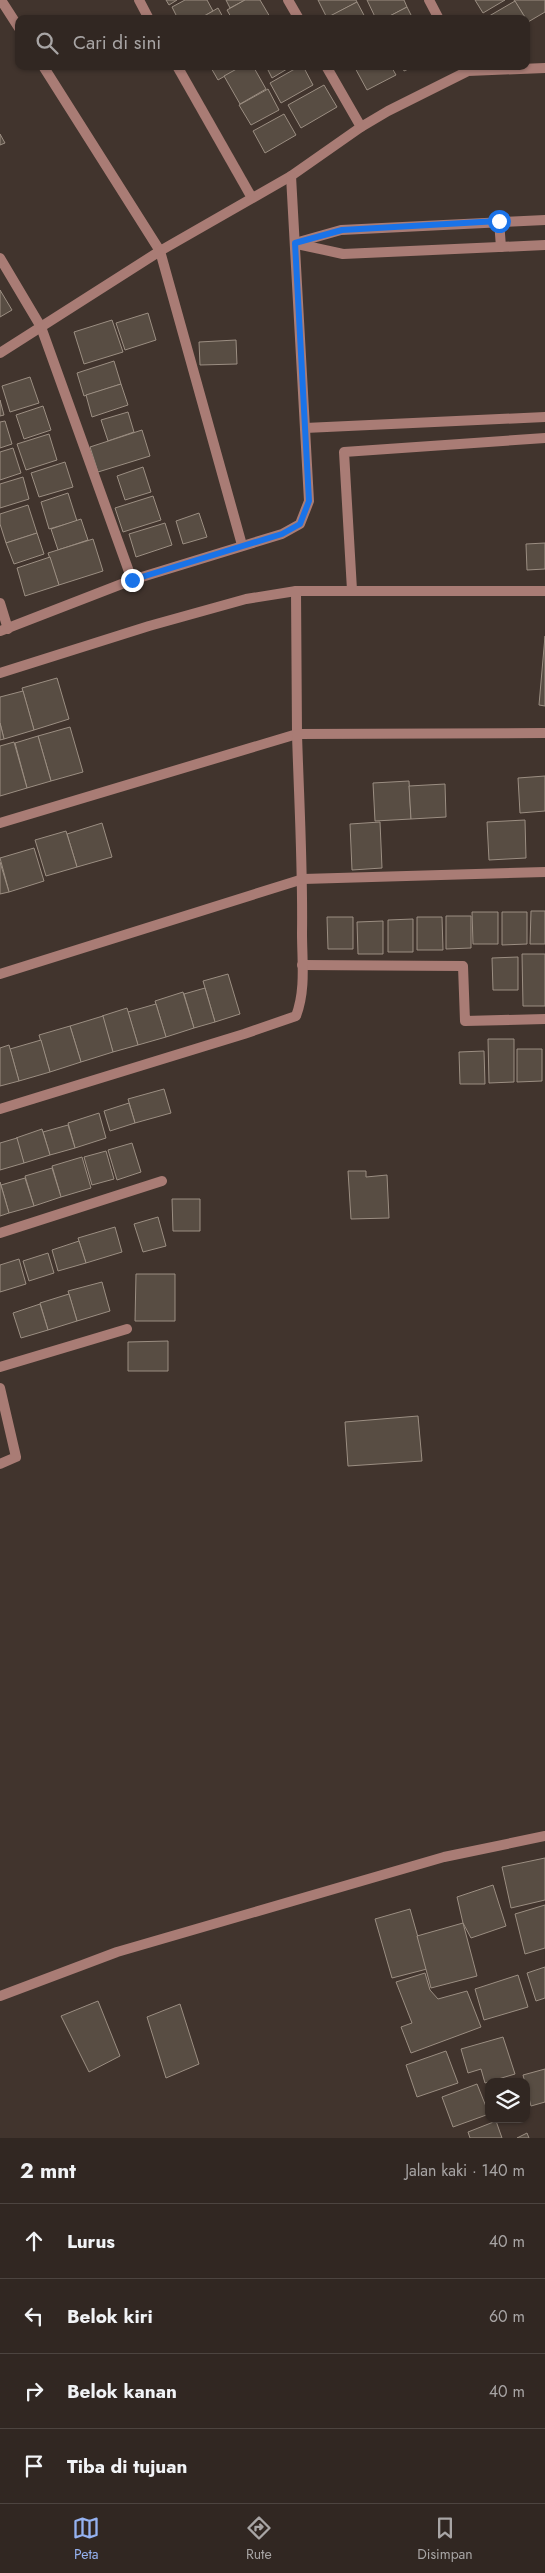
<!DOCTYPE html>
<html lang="id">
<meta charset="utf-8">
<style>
:root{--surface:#312722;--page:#392f2a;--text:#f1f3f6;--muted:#a8a5a5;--line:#4c4440;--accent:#95b2f1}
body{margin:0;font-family:Jost,sans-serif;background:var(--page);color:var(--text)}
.controls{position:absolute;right:15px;bottom:15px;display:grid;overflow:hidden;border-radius:10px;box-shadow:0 1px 4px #0004}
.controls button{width:45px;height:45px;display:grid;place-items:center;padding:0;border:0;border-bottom:1px solid var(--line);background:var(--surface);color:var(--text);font:25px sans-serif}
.stop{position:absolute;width:15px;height:15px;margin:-11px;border:4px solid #1a73e8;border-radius:50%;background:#fff}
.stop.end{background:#1a73e8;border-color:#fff;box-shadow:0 1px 5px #0008}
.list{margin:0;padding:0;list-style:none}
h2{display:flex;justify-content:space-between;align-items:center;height:65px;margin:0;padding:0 20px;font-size:21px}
h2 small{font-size:16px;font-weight:400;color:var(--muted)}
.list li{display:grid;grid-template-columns:32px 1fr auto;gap:15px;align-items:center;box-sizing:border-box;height:75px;padding:0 20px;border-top:1px solid var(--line)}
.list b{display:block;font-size:19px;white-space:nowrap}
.list em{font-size:16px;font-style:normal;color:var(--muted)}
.icon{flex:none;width:28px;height:28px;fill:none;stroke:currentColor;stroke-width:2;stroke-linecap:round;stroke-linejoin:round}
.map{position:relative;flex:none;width:545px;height:2138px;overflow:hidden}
.search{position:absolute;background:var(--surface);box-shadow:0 1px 4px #0004;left:15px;right:15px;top:15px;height:55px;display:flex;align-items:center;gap:12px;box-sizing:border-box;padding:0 18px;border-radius:10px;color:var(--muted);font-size:19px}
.sheet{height:365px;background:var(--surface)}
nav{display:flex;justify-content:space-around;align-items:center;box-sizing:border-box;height:70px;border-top:1px solid var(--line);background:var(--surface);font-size:14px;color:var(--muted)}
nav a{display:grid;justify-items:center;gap:2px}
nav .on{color:var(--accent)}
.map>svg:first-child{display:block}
.building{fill:#584d43;stroke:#9b8e82}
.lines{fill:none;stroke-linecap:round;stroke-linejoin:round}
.minor{stroke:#a97c75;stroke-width:10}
.route{stroke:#1a73e8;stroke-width:6}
</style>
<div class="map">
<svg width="545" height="2138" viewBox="0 0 545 2138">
<rect width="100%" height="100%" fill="#41342d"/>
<!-- building -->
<g class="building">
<path d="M166 0H177L169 5Z"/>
<path d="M185 0H207L213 11 199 19H178L172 7Z"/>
<path d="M226 0H245L230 8Z"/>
<path d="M245 0H260L270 17 232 19 227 10Z"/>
<path d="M318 0H356L357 2 327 18Z"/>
<path d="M367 0H404L407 7 384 19H376Z"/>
<path d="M475 0H505L483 13Z"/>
<path d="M514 0H545V12L528 22Z"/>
<path d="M515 1 526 19H484Z"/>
<path d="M357 2 366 19H331L330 16Z"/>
<path d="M407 7 413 19H384Z"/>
<path d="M218 8 224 19H199L213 11Z"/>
<path d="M210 66H242L218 80Z"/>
<path d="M242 66H253L266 89 240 104 224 76Z"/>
<path d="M266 66H292L272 78Z"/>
<path d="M300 66H303L313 85 281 103 270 83Z"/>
<path d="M354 66H391L396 75 367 90Z"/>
<path d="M402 66H415L404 71Z"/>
<path d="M324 85 337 107 301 128 288 105Z"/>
<path d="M268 89 279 110 251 125 239 105Z"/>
<path d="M284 114 296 135 265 153 253 131Z"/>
<path d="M0 134 5 143 0 145Z"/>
<path d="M0 290 12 310 0 317Z"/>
<path d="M148 313 156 340 125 350 116 323Z"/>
<path d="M112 320 123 352 84 364 74 332Z"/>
<path d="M236 340 237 364 200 365 199 342Z"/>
<path d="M114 361 121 384 84 396 77 373Z"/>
<path d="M30 377 39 403 10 412 2 386Z"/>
<path d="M121 384 128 405 92 417 86 395Z"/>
<path d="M0 400 4 415 0 416Z"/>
<path d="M43 406 51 430 24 439 16 415Z"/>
<path d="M128 412 134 432 108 441 101 420Z"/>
<path d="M5 421 12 444 0 448V422Z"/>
<path d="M142 430 150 456 98 472 90 447Z"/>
<path d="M49 434 57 460 26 470 17 444Z"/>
<path d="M13 448 21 473 0 480V452Z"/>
<path d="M65 462 73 487 39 497 31 473Z"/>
<path d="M143 467 151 492 125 500 117 476Z"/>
<path d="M23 477 29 499 0 508V484Z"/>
<path d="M68 493 77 521 49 529 41 502Z"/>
<path d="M153 496 161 520 123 532 115 508Z"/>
<path d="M28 505 37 533 6 543 0 524V514Z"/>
<path d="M199 513 207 537 183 544 176 521Z"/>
<path d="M81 519 88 540 58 550 51 529Z"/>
<path d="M165 523 172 545 136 557 129 534Z"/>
<path d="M37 533 44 554 14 564 6 543Z"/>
<path d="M93 539 103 571 59 585 48 553Z"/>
<path d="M545 543V569L527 570 526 544Z"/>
<path d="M50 557 59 585 25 596 17 568Z"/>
<path d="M545 636V706L539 705Z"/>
<path d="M57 678 69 719 34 730 22 688Z"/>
<path d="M23 691 34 730 4 739 0 723V697Z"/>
<path d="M0 723 4 739 0 740Z"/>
<path d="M70 727 83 772 51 781 38 736Z"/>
<path d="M38 736 51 781 27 788 15 743Z"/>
<path d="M14 742 27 788 0 796V746Z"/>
<path d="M545 776V811L520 813 518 778Z"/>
<path d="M409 781 411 819 375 821 373 783Z"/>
<path d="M445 784 446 817 411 819 409 786Z"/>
<path d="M525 820 526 858 489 860 487 822Z"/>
<path d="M380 822 382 868 352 870 350 824Z"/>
<path d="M102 823 112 857 77 867 67 834Z"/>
<path d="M66 831 77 867 46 876 35 840Z"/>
<path d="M34 848 44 881 9 892 0 858Z"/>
<path d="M0 862 9 892 0 894Z"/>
<path d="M531 911H545V944H530Z"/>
<path d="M472 912H498V944H473Z"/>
<path d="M502 912H527V944L502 945Z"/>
<path d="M446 916H471V948L446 949Z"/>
<path d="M327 917H353V949H328Z"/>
<path d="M417 917H442L443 950H417Z"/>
<path d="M413 919V952H388V920Z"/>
<path d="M383 921V954H358L357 922Z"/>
<path d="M522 954H545V1006H523Z"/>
<path d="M518 957V990H493L492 958Z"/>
<path d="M228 974 240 1014 215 1022 203 981Z"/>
<path d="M205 988 215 1022 194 1028 184 994Z"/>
<path d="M183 992 194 1028 166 1037 155 1001Z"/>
<path d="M156 1004 166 1037 138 1045 128 1012Z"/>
<path d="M127 1008 138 1045 113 1052 102 1016Z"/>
<path d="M103 1016 113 1052 81 1062 70 1026Z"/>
<path d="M70 1026 81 1062 50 1072 39 1035Z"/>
<path d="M488 1039H514V1082L489 1083Z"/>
<path d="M41 1040 50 1072 19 1081 10 1049Z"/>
<path d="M9 1045 19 1081 0 1086V1048Z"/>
<path d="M517 1049H542V1081L517 1082Z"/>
<path d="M484 1051 485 1084H460L459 1052Z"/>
<path d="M164 1089 171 1113 135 1123 128 1099Z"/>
<path d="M129 1103 135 1123 110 1131 104 1111Z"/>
<path d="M99 1113 106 1138 75 1148 68 1123Z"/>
<path d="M68 1125 75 1148 50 1155 43 1132Z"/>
<path d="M42 1129 50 1155 24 1163 16 1138Z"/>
<path d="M17 1138 24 1163 0 1170V1143Z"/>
<path d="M132 1143 141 1172 117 1180 108 1150Z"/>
<path d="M106 1151 114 1179 92 1185 84 1157Z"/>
<path d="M82 1157 91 1188 61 1197 52 1166Z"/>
<path d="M52 1168 61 1197 34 1206 25 1176Z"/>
<path d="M348 1171H366V1177L387 1175 389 1218 351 1219Z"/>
<path d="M25 1178 34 1206 9 1213 1 1185Z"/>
<path d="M0 1182 9 1213 0 1216Z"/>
<path d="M172 1199H200V1231H173Z"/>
<path d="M158 1217 166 1246 143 1252 134 1224Z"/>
<path d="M115 1227 122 1252 86 1263 78 1238Z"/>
<path d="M79 1241 86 1263 58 1271 52 1250Z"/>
<path d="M48 1253 54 1273 29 1281 23 1261Z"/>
<path d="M19 1259 26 1284 0 1292V1265Z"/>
<path d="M136 1274H175V1321H135Z"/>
<path d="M102 1282 110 1311 77 1321 68 1291Z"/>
<path d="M69 1294 77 1321 48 1330 40 1303Z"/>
<path d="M40 1304 48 1330 21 1338 13 1313Z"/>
<path d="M168 1341V1371H128V1342Z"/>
<path d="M418 1416 422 1461 348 1466 345 1422Z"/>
<path d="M545 1858V1900L511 1908 502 1867Z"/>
<path d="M493 1885 506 1926 471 1938 463 1923 457 1897Z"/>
<path d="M545 1905V1948L525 1954 515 1914Z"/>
<path d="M410 1909 427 1969 392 1978 375 1919Z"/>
<path d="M463 1923 477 1976 431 1988 417 1936Z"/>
<path d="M545 1967V1998L536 2001 527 1973Z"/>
<path d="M425 1973 430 1990 438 1999 467 1991 481 2027 411 2053 401 2027 412 2023 396 1982Z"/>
<path d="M518 1975 528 2007 484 2020 475 1989Z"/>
<path d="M98 2001 120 2056 89 2072 61 2016Z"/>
<path d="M180 2004 199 2064 166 2078 147 2017Z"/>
<path d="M503 2037 515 2074 485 2083 481 2069 468 2073 461 2049Z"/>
<path d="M446 2051 458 2083 417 2097 406 2065Z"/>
<path d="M545 2069V2102L531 2106 523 2075Z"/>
<path d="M477 2084 489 2114 453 2127 442 2097Z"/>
<path d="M496 2121 502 2138H470L468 2132Z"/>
<path d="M527 2133 529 2138H517Z"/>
</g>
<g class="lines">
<!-- minor -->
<g class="minor">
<path d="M1 0 19 28"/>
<path d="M139 0 149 19"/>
<path d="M288 0 299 19"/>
<path d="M429 0 439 19"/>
<path d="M43 66 160 251 242 545"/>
<path d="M177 66 252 198"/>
<path d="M326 66 361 127"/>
<path d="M499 221 501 247"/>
<path d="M295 243 341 230 545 220"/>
<path d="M297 244 343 254 545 245"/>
<path d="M0 258 41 327 132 580"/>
<path d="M0 353 160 251 291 176 361 127 388 111 468 71 545 68"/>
<path d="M305 428 545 417"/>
<path d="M352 590 344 452 545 438"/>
<path d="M0 603 8 629"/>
<path d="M0 631 132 580 282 534 300 524 309 501 291 176"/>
<path d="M0 673 149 626 246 599 296 591H545"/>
<path d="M0 823 297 734 296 591"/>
<path d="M302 965 463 966 465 1021 545 1019"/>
<path d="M0 974 303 879 545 872"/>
<path d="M0 1109 244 1034 296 1016C306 990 302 961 302 933 303 867 299 801 297 734L545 733"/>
<path d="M0 1233 162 1181"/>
<path d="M0 1367 127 1329"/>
<path d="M0 1388 16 1457 0 1464"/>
<path d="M0 1996 117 1952 444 1857 545 1836"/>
</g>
</g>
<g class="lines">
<!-- route -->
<path class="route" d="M132 580 282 534 300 524 309 501 295 243 342 230 499 221"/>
</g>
</svg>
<div class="controls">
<button><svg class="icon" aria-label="layers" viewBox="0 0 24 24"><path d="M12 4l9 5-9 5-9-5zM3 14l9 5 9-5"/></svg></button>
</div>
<div class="stop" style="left:499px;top:221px"></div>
<div class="stop end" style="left:132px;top:580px"></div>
<div class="search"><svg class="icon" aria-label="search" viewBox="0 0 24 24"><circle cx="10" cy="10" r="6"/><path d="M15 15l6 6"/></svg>Cari di sini</div>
</div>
<section class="sheet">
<h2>2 mnt<small>Jalan kaki · 140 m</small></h2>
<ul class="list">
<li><svg class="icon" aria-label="ahead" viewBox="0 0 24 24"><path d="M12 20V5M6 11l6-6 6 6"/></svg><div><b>Lurus</b></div><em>40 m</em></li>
<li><svg class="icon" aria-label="left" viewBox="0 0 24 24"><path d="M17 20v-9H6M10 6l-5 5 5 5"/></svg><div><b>Belok kiri</b></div><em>60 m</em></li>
<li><svg class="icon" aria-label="right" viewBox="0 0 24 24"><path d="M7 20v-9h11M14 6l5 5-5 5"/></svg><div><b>Belok kanan</b></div><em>40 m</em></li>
<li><svg class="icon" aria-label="arrive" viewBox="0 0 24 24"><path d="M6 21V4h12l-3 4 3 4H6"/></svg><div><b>Tiba di tujuan</b></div></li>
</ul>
</section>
<nav>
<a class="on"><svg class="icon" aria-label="map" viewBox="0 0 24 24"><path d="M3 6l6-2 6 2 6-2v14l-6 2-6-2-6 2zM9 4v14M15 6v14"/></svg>Peta</a>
<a><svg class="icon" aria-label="directions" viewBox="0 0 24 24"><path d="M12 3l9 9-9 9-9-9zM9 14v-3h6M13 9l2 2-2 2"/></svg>Rute</a>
<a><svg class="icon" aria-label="saved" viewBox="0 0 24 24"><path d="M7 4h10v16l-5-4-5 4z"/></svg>Disimpan</a>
</nav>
